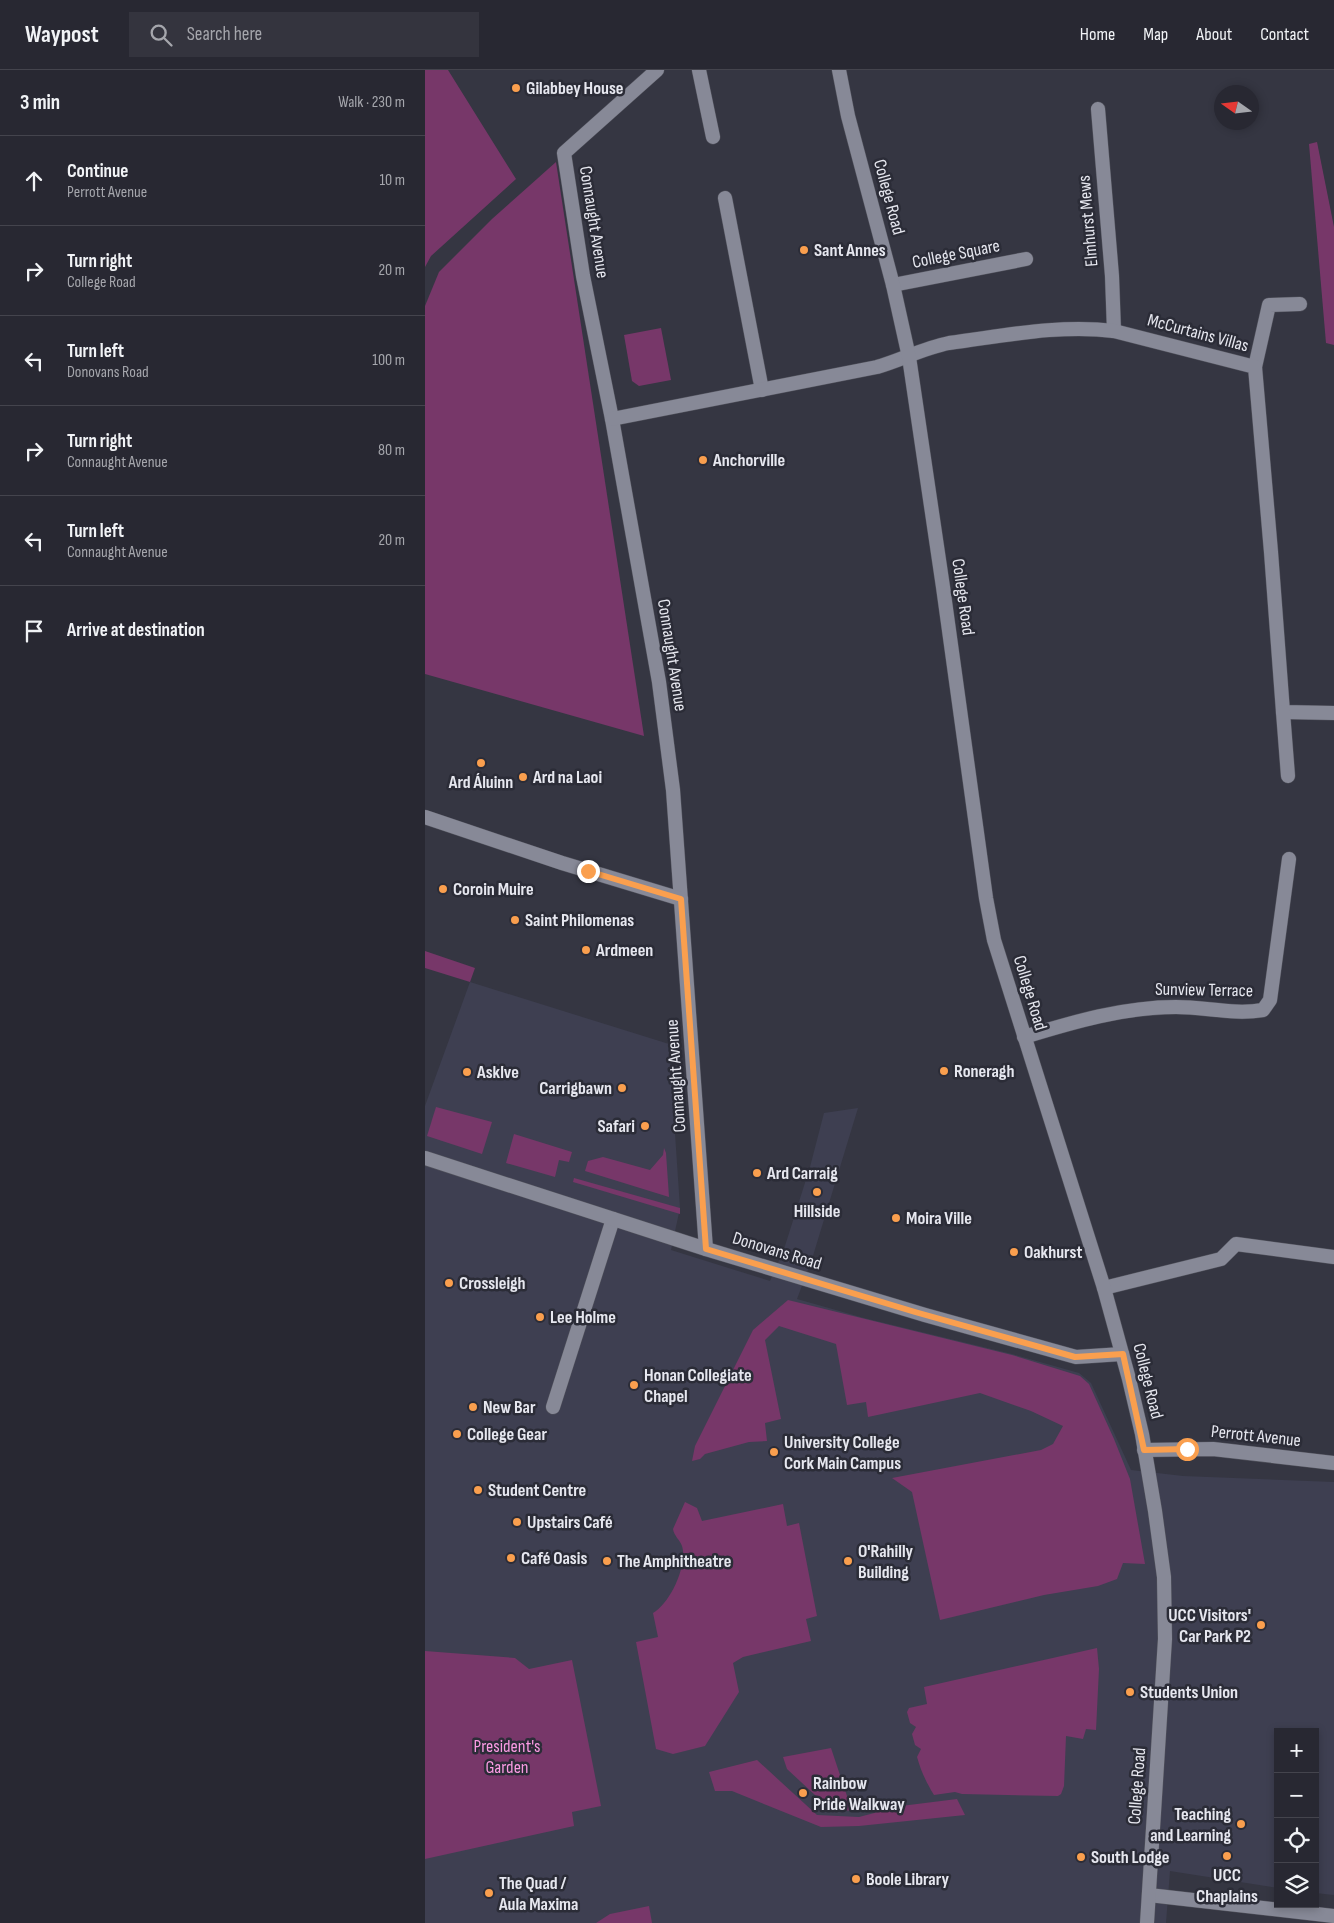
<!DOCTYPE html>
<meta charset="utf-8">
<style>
:root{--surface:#282832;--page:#34343e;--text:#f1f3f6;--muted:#a5a6ac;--line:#44444d}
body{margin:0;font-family:"Sofia Sans Condensed",sans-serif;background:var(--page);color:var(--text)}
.controls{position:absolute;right:15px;bottom:15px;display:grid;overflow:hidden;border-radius:0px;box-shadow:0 2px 8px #0003}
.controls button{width:45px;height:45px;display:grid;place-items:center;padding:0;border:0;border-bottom:1px solid var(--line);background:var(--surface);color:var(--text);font:25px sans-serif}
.compass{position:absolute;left:789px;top:15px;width:45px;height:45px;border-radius:50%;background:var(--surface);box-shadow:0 2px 8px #0003;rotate:284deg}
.stop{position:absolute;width:15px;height:15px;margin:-11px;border:4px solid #fa9f4e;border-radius:50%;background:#fff}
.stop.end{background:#fa9f4e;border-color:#fff;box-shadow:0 1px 5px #0008}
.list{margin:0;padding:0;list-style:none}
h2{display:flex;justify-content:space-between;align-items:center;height:65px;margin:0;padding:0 20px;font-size:21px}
h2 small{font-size:16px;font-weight:400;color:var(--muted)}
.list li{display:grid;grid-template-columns:32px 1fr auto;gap:15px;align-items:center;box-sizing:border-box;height:90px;padding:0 20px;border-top:1px solid var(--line)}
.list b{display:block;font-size:19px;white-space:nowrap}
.list p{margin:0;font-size:16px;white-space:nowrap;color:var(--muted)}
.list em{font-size:16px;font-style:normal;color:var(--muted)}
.icon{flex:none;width:28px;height:28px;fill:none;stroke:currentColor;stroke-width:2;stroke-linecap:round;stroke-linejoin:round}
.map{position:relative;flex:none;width:909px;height:1853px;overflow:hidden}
header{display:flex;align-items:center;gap:30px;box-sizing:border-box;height:70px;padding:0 25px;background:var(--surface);border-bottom:1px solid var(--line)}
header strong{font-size:24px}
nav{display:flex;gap:28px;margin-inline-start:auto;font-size:18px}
.search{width:350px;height:45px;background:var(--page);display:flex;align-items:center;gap:12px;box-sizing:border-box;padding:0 18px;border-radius:0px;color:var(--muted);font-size:19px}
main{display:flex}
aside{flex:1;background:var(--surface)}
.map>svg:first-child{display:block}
.built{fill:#3e3f51}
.green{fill:#773769}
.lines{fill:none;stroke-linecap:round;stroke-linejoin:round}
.service-casing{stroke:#51525c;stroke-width:15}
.minor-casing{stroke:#51525c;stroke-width:15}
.tertiary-casing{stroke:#51525c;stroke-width:15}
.service{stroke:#878997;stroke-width:14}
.minor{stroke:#878997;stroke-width:14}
.tertiary{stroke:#878997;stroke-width:14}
.route{stroke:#fa9f4e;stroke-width:6}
.poi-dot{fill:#fa9f4e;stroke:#2b2c37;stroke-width:2}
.labels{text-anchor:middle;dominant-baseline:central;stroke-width:5;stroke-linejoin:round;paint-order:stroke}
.poi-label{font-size:18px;font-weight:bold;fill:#e6e7ef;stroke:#2b2c37;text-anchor:start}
.street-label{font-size:18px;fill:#e6e7ef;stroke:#2b2c37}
.park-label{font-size:18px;fill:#fb9be4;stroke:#2b2c37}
</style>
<header>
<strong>Waypost</strong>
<div class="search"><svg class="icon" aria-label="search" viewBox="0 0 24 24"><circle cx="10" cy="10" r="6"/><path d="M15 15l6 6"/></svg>Search here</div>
<nav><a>Home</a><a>Map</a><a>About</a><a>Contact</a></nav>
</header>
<main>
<aside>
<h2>3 min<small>Walk · 230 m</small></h2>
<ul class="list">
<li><svg class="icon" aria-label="ahead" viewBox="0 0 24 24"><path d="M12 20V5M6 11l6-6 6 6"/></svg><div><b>Continue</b><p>Perrott Avenue</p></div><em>10 m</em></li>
<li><svg class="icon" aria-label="right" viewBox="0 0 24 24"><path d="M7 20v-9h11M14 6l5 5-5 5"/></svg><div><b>Turn right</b><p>College Road</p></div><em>20 m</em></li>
<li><svg class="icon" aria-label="left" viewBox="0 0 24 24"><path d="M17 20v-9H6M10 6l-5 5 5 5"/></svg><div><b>Turn left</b><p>Donovans Road</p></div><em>100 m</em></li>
<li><svg class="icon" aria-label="right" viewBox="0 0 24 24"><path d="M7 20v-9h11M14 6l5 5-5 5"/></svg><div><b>Turn right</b><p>Connaught Avenue</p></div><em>80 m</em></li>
<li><svg class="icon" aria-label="left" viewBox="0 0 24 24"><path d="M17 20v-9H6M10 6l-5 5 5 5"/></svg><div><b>Turn left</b><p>Connaught Avenue</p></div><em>20 m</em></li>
<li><svg class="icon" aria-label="arrive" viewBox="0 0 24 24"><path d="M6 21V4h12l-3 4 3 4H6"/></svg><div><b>Arrive at destination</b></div></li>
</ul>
</aside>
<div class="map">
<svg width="909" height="1853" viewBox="0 0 909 1853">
<rect width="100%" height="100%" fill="#353642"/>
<!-- built -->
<path class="built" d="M45 912 244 974 255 1138 246 1180 345 1211 359 1179 385 1097 399 1043 433 1038 387 1189 372 1229 439 1248 587 1284 654 1303 666 1313 706 1400 758 1406 909 1412V1825L890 1823V1662H853V1818L745 1801 741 1853H0V1036Z"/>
<!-- green -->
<g class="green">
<path d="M0 0H23L91 109 6 186 0 197Z"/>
<path d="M892 72 909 157V275L901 273 884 74Z"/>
<path d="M131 92 219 666 0 604V236L14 202 67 149Z"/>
<path d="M236 258 246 310 214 316 207 311 199 265Z"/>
<path d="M0 881 50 898 45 912 0 898Z"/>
<path d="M11 1037 67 1052 57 1084 2 1066Z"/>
<path d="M89 1064 147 1082 144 1092 134 1090 130 1107 81 1093Z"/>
<path d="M239 1078 241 1083 244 1127 160 1101 163 1091 178 1087 225 1100 238 1085Z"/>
<path d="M149 1108 255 1138V1144L148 1112Z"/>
<path d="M363 1230 587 1285 655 1306 664 1314 689 1369 705 1409 720 1494 698 1493 692 1509 673 1516 619 1525 515 1550 487 1422 467 1408 616 1380 628 1374 638 1356 606 1341 555 1323 443 1347 441 1332 422 1335 411 1274 354 1256 340 1270 356 1349 340 1353 342 1371 324 1372 280 1384 275 1389 267 1391 270 1376 328 1260Z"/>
<path d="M260 1432 272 1438 277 1451 358 1434 362 1456 374 1453 392 1546 381 1549 386 1571 318 1587 308 1593 314 1622 280 1676 248 1684 231 1679 211 1572 233 1567 228 1543C245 1534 263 1495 257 1476 255 1470 249 1466 248 1459Z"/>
<path d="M672 1578 674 1599 671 1660 661 1659 658 1669 641 1666 639 1716 636 1724 633 1726 537 1724 530 1722 509 1725C501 1712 496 1701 492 1687L496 1679 490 1675 487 1664 491 1657 485 1653 482 1642 484 1638 502 1634 499 1617Z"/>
<path d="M0 1581 90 1588 104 1599 147 1590 176 1736 147 1742 149 1756 0 1789Z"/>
<path d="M406 1678 427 1741 404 1738 362 1699 358 1687Z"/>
<path d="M332 1690 392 1745 434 1747 476 1736 532 1729 540 1745 434 1756 396 1757 307 1721H290L284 1702Z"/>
<path d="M224 1836 227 1853H171L185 1844Z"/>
</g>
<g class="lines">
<!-- service casing -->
<g class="service-casing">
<g id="service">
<path d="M274 0 288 67"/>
<path d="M300 128 337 320"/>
<path d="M830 297 844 235 875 234"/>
<path d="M128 1337 188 1149"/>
</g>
</g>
<!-- minor casing -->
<g class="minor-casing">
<g id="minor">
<path d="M232 0 139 83 158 206 187 349 234 612 248 720 281 1179"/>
<path d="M673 39 687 206 689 261"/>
<path d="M468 215 601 189"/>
<path d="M187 349 452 297C476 290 499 278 524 273 579 266 634 254 689 261L830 297 846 482 858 642 909 643"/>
<path d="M858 642 863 706"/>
<path d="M0 747 137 793 256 829"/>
<path d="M599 967C648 952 699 937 751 937 780 937 809 945 838 940L845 930 864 789"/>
<path d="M679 1218 796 1189 811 1174 909 1187"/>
<path d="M719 1380 788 1379 909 1393"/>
<path d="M724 1825 909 1846"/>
</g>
</g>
<!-- tertiary casing -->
<g class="tertiary-casing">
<g id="tertiary">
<path d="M414 0 423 46 468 215 484 287 518 517 561 828 569 870 679 1218 704 1309 717 1364 730 1441 739 1507 740 1569 722 1853"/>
<path d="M0 1088 281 1179 500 1245 651 1287 697 1284"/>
</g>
</g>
<!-- service -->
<use href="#service" class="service"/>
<!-- minor -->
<use href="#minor" class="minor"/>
<!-- tertiary -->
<use href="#tertiary" class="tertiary"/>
</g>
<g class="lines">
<!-- route -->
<path class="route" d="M163 801 256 829 281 1179 490 1242 650 1287 698 1284 719 1380 762 1379"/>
</g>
<!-- markers -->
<g class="poi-dot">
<circle cx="91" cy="18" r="5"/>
<circle cx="379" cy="180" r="5"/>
<circle cx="278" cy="390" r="5"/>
<circle cx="56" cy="693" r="5"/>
<circle cx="98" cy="707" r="5"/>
<circle cx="18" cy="819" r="5"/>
<circle cx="90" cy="850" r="5"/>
<circle cx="161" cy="880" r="5"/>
<circle cx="519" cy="1001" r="5"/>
<circle cx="42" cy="1002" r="5"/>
<circle cx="197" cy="1018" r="5"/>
<circle cx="220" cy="1056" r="5"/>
<circle cx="332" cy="1103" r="5"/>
<circle cx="392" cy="1122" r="5"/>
<circle cx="471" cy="1148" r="5"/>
<circle cx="589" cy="1182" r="5"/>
<circle cx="24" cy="1213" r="5"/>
<circle cx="115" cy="1247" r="5"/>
<circle cx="209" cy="1315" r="5"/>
<circle cx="48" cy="1337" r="5"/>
<circle cx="32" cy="1364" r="5"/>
<circle cx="349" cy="1382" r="5"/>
<circle cx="53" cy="1420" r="5"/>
<circle cx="92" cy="1452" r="5"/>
<circle cx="86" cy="1488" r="5"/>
<circle cx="182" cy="1491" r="5"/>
<circle cx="423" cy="1491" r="5"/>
<circle cx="836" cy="1555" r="5"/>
<circle cx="705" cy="1622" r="5"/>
<circle cx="378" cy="1723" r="5"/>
<circle cx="816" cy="1754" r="5"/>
<circle cx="802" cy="1786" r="5"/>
<circle cx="656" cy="1787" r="5"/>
<circle cx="431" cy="1809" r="5"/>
<circle cx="64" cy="1823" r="5"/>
</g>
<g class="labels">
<!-- poi labels -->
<g class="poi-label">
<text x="101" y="18">Gilabbey House</text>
<text x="389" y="180">Sant Annes</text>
<text x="288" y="390">Anchorville</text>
<text x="108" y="707">Ard na Laoi</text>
<text x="56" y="712" text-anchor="middle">Ard Áluinn</text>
<text x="28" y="819">Coroin Muire</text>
<text x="100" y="850">Saint Philomenas</text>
<text x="171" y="880">Ardmeen</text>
<text x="529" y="1001">Roneragh</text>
<text x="52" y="1002">Asklve</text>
<text x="187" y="1018" text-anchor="end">Carrigbawn</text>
<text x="210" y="1056" text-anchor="end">Safari</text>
<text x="342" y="1103">Ard Carraig</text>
<text x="392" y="1141" text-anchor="middle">Hillside</text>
<text x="481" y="1148">Moira Ville</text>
<text x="599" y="1182">Oakhurst</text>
<text x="34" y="1213">Crossleigh</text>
<text x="125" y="1247">Lee Holme</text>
<text x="219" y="1305">Honan Collegiate<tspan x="219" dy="21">Chapel</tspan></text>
<text x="58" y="1337">New Bar</text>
<text x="42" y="1364">College Gear</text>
<text x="359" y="1372">University College<tspan x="359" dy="21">Cork Main Campus</tspan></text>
<text x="63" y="1420">Student Centre</text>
<text x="102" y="1452">Upstairs Café</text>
<text x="433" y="1481">O'Rahilly<tspan x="433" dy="21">Building</tspan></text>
<text x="96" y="1488">Café Oasis</text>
<text x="192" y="1491">The Amphitheatre</text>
<text x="826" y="1545" text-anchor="end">UCC Visitors'<tspan x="826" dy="21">Car Park P2</tspan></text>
<text x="715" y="1622">Students Union</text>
<text x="388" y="1713">Rainbow<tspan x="388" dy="21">Pride Walkway</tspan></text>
<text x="806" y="1744" text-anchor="end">Teaching<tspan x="806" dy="21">and Learning</tspan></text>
<text x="666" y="1787">South Lodge</text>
<text x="802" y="1805" text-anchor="middle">UCC<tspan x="802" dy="21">Chaplains</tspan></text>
<text x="441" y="1809">Boole Library</text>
<text x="74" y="1813">The Quad /<tspan x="74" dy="21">Aula Maxima</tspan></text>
</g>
<!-- street labels -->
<g class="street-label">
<text transform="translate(464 127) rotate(75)">College Road</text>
<text transform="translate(663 151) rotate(-95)">Elmhurst Mews</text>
<text transform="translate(169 152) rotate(81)">Connaught Avenue</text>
<text transform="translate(531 184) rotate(-11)">College Square</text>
<text transform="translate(773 263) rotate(15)">McCurtains Villas</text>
<text transform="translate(538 527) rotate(82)">College Road</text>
<text transform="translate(247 585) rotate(81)">Connaught Avenue</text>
<text transform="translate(779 920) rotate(1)">Sunview Terrace</text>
<text transform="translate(605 923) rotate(73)">College Road</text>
<text transform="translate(251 1006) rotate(-94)">Connaught Avenue</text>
<text transform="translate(352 1181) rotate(17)">Donovans Road</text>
<text transform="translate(723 1311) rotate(76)">College Road</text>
<text transform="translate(831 1366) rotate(6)">Perrott Avenue</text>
<text transform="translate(712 1716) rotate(-86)">College Road</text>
</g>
<!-- park labels -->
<g class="park-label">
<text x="82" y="1676">President's<tspan x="82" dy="21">Garden</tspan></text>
</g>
</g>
</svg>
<div class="controls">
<button>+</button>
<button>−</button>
<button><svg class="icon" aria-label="locate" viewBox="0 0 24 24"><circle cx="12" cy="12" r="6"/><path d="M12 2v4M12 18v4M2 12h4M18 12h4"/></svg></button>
<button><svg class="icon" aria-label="layers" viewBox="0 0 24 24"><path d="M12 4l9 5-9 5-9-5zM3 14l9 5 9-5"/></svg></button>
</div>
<svg class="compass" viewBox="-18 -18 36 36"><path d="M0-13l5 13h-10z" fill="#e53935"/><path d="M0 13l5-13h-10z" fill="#a5a6ac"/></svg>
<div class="stop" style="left:762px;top:1379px"></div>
<div class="stop end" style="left:163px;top:801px"></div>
</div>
</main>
